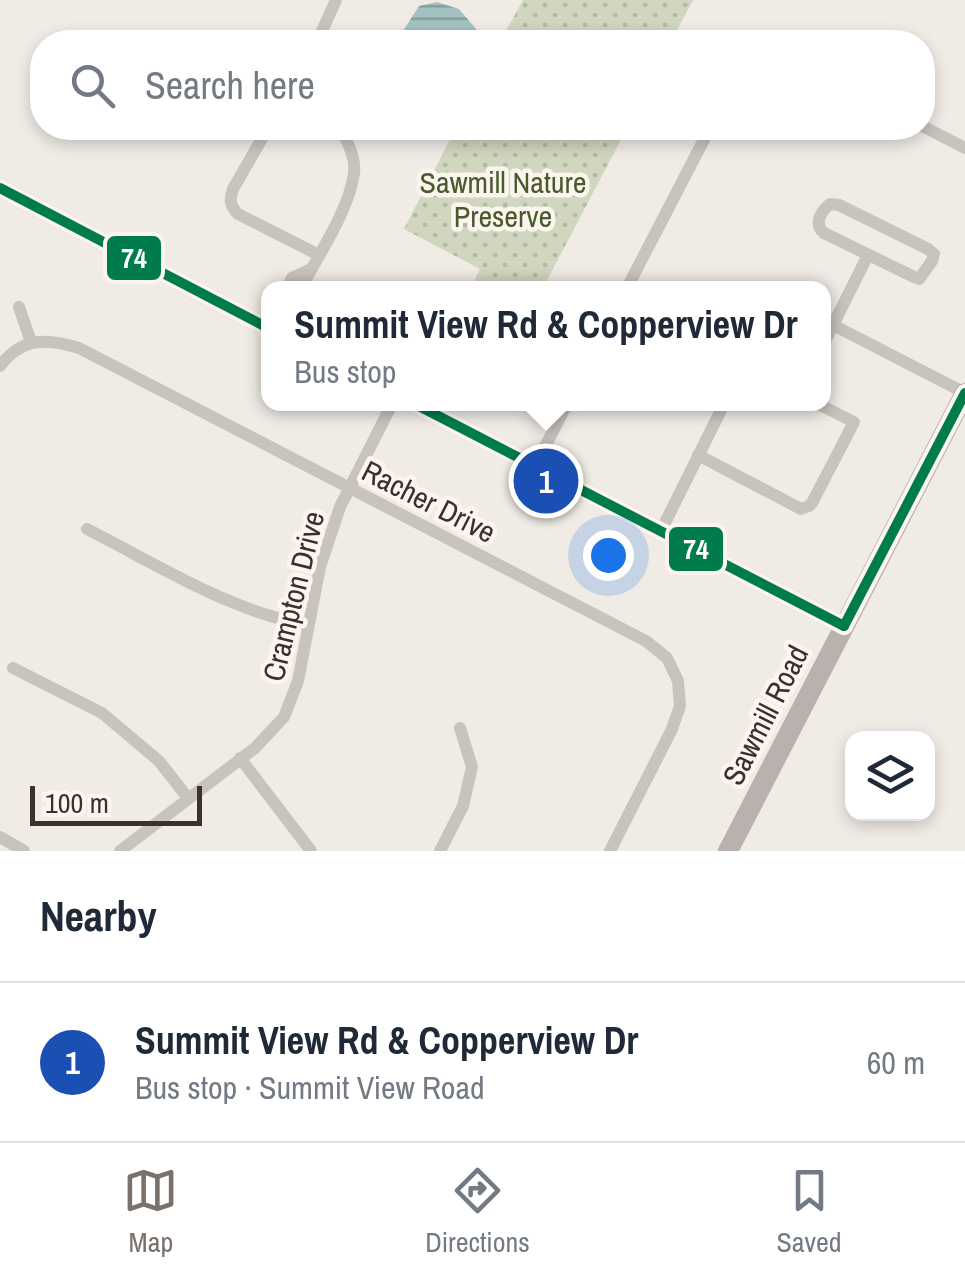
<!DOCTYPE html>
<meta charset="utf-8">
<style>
:root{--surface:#fff;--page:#f2f2f3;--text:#1f2937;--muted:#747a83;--line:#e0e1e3;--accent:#7a716c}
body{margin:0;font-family:"Archivo Narrow",sans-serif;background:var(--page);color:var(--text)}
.controls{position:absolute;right:30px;bottom:30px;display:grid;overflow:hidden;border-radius:20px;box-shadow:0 5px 15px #0003}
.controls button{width:90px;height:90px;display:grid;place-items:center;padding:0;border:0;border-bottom:2px solid var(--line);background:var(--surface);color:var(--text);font:50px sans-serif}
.scale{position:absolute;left:30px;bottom:25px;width:172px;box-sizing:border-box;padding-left:10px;border:5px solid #3b302b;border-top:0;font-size:28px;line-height:35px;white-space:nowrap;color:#3b302b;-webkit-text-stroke:8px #fbf5ee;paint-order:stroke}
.you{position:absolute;left:608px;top:555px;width:35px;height:35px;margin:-25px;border:8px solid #fff;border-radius:50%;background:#1a73e8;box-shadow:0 0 0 15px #1a73e833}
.badge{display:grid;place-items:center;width:65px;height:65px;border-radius:50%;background:var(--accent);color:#fff;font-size:32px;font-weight:700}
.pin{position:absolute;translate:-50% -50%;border:5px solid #fff;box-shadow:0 2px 10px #0006}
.popup{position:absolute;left:261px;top:281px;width:570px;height:130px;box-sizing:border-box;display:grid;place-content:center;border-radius:20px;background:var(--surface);filter:drop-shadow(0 2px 8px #0005);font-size:32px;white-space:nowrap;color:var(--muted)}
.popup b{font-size:38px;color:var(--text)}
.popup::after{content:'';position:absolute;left:50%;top:100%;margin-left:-20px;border:20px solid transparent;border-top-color:var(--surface)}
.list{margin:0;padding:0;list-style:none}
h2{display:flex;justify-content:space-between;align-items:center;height:130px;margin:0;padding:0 40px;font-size:42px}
h2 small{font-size:32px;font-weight:400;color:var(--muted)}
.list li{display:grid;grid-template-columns:65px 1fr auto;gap:30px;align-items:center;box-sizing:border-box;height:160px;padding:0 40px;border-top:2px solid var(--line)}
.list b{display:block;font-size:38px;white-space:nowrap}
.list p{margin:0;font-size:32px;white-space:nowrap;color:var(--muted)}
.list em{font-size:32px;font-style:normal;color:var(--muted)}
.icon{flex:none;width:55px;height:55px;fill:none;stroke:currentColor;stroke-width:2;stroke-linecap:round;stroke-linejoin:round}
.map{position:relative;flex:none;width:965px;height:851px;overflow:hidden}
.search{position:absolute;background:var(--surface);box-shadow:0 5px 15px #0003;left:30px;right:30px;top:30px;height:110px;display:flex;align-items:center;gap:25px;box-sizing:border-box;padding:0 35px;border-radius:40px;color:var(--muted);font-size:38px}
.sheet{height:290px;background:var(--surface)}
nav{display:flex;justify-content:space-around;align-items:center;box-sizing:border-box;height:140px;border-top:2px solid var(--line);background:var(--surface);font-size:28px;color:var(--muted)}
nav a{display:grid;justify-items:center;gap:5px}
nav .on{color:var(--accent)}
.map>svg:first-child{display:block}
.park{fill:url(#park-dots)}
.water{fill:url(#water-rules)}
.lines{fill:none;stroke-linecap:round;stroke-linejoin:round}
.street{stroke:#c9c3be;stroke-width:12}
.secondary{stroke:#bab3ae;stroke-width:18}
.primary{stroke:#b8b1ad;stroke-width:20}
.bus-1-casing{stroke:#fbf5ee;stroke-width:18}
.bus-1{stroke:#007b4b;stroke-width:10}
.labels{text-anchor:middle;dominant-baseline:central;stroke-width:9;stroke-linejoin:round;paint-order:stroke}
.park-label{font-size:30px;fill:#4a5a2e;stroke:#fbf5ee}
.street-label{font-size:30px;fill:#3b302b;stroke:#fbf5ee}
.line-badge{stroke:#fbf5ee;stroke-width:4}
.badge-label{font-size:28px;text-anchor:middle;font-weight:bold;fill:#fff}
</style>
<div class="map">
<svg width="965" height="851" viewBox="0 0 965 851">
<defs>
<pattern id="park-dots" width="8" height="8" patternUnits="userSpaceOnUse" patternTransform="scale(2.5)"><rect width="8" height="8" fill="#d1d6bf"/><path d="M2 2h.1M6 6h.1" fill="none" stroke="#b4b8a4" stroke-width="1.8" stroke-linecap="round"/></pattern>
<pattern id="water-rules" width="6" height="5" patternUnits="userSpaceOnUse" patternTransform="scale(2.5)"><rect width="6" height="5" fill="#a1c2c1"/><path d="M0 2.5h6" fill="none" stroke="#849e9d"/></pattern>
</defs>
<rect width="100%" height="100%" fill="#f0ebe5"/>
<!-- park -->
<g class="park">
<path d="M523 0H693L671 42H500Z"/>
<path d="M456 128H627L543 288H471L480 269 404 229Z"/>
</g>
<!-- water -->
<path class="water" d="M437 2 459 9 477 30 473 42H396L419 6Z"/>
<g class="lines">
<!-- street -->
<g class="street">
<path d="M317 42 336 0"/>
<path d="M922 126 965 148"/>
<path d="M268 128 233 189C229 200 230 206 238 214L319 255"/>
<path d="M830 204 839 205 928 249 934 254 932 261 919 279 914 277 824 233C813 224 821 211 830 204Z"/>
<path d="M287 288 292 278 311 269"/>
<path d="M301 288C318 256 350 208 354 173 356 159 347 140 340 128"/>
<path d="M627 288 710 128"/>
<path d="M19 307 31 342"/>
<path d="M833 325 965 393"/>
<path d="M824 343 868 255"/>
<path d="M0 366C22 337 47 338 79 348L646 641 667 658 678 681 680 706 672 729 610 851"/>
<path d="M698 455 801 509 809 506 812 503 854 422 818 404"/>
<path d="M535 466 567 404"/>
<path d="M87 529C156 564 231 612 308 625"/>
<path d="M661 531 724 404"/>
<path d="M13 668 102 713 159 761 188 798"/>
<path d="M240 758 311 851"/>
<path d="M0 837 24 851"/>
<path d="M120 851 255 748 284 717 298 681 320 567 340 507 392 404"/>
<path d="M440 851 463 806 472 767 460 728"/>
</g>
<!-- secondary -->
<g class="secondary">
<path d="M0 188 268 328"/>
<path d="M415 404 844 626"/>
</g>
<!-- primary -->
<path class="primary" d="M728 851 965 393"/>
<!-- bus-1 casing -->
<g class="bus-1-casing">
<g id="bus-1">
<path d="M0 188 268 328"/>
<path d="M415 404 844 626"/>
<path d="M844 626 965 393"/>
</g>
</g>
<!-- bus-1 -->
<use href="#bus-1" class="bus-1"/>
</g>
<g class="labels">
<!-- park labels -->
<g class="park-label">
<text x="503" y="182">Sawmill Nature<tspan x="503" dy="34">Preserve</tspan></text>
</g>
<!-- street labels -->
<g class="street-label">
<text transform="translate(429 501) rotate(27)">Racher Drive</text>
<text transform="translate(293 596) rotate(-76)">Crampton Drive</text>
<text transform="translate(765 715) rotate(-63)">Sawmill Road</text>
</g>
</g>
<g class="line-badge">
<rect x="105" y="234" width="58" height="48" rx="10" fill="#007b4b"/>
<rect x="667" y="525" width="58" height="48" rx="10" fill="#007b4b"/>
</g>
<g class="badge-label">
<text x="134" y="268">74</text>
<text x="696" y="559">74</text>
</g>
</svg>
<div class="controls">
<button><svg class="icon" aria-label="layers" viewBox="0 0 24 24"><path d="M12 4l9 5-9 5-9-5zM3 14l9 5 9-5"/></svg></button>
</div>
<div class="scale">100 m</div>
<div class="you"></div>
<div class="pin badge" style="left:546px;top:481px;background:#1a4fb4">1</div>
<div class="popup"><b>Summit View Rd &amp; Copperview Dr</b>Bus stop</div>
<div class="search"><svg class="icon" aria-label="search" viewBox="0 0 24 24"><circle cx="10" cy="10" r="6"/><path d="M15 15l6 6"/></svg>Search here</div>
</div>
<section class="sheet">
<h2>Nearby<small></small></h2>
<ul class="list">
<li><span class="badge" style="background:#1a4fb4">1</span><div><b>Summit View Rd &amp; Copperview Dr</b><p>Bus stop · Summit View Road</p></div><em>60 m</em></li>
</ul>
</section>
<nav>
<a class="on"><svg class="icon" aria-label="map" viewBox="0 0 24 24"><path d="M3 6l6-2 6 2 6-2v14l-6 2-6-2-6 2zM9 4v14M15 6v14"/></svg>Map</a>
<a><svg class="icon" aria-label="directions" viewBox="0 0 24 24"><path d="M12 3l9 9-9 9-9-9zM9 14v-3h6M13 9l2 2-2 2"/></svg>Directions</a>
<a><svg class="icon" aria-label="saved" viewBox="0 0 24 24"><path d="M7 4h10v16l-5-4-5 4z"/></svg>Saved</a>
</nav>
